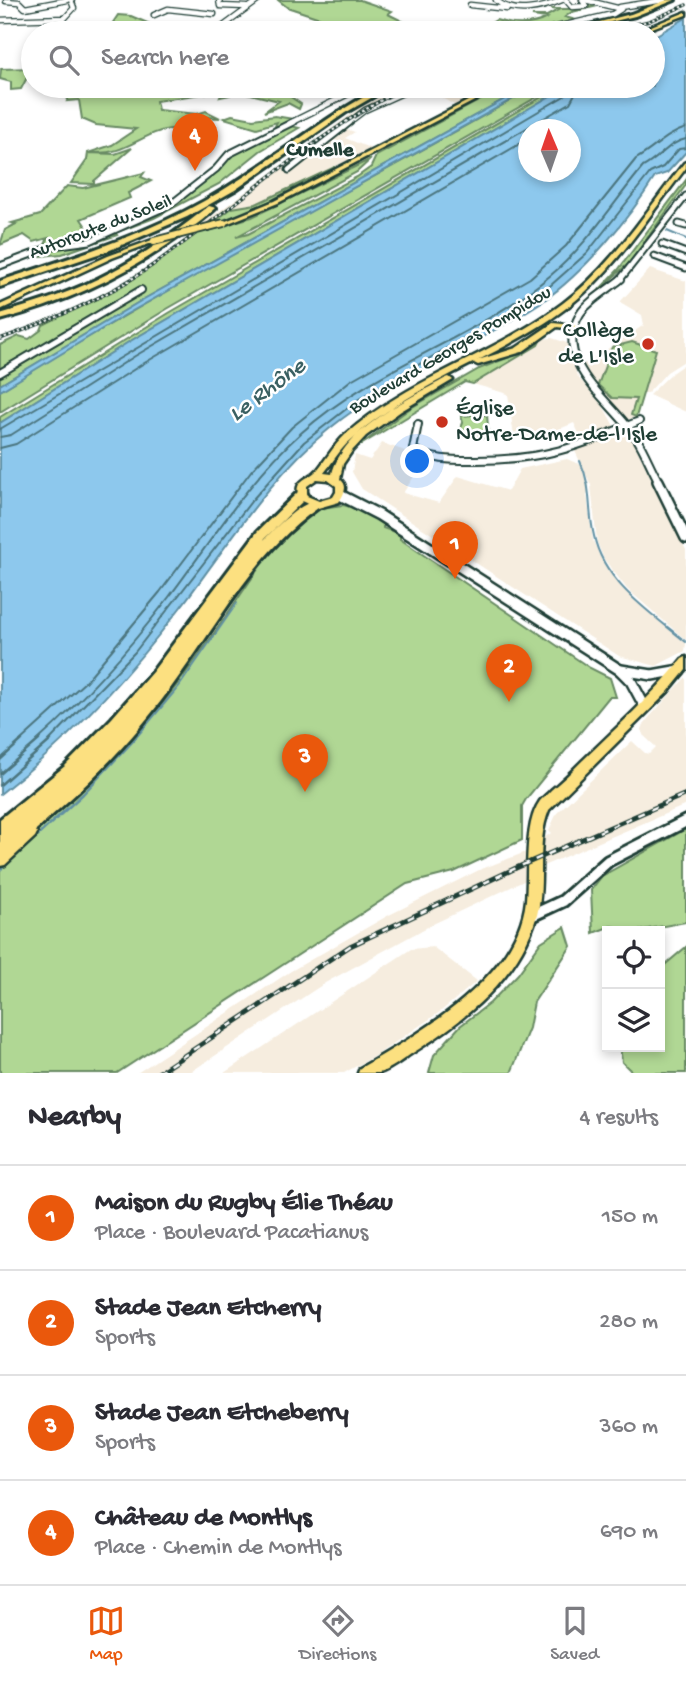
<!DOCTYPE html>
<meta charset="utf-8">
<style>
:root{--surface:#fff;--page:#f2f2f3;--text:#2b2b33;--muted:#7c7c81;--line:#e1e1e2;--accent:#ea580c}
body{margin:0;font-family:"Gochi Hand",sans-serif;background:var(--page);color:var(--text)}
.controls{position:absolute;right:21px;bottom:21px;display:grid;overflow:hidden;border-radius:0px;box-shadow:0 4px 10px #0003}
.controls button{width:63px;height:63px;display:grid;place-items:center;padding:0;border:0;border-bottom:2px solid var(--line);background:var(--surface);color:var(--text);font:35px sans-serif}
.compass{position:absolute;left:518px;top:119px;width:63px;height:63px;border-radius:50%;background:var(--surface);box-shadow:0 4px 10px #0003;rotate:358deg}
.you{position:absolute;left:418px;top:462px;width:24px;height:24px;margin:-18px;border:5px solid #fff;border-radius:50%;background:#1a73e8;box-shadow:0 0 0 10px #1a73e833}
.badge{display:grid;place-items:center;width:46px;height:46px;border-radius:50%;background:var(--accent);color:#fff;font-size:23px;font-weight:700}
.pin{position:absolute;translate:-50% -58px;filter:drop-shadow(0 2px 4px #0008)}
.pin::after{content:'';position:absolute;top:37px;width:24px;height:21px;background:inherit;clip-path:polygon(0 0,100% 0,50% 100%)}
.list{margin:0;padding:0;list-style:none}
h2{display:flex;justify-content:space-between;align-items:center;height:91px;margin:0;padding:0 28px;font-size:30px}
h2 small{font-size:23px;font-weight:400;color:var(--muted)}
.list li{display:grid;grid-template-columns:46px 1fr auto;gap:21px;align-items:center;box-sizing:border-box;height:105px;padding:0 28px;border-top:2px solid var(--line)}
.list b{display:block;font-size:26px;white-space:nowrap}
.list p{margin:0;font-size:23px;white-space:nowrap;color:var(--muted)}
.list em{font-size:23px;font-style:normal;color:var(--muted)}
.icon{flex:none;width:38px;height:38px;fill:none;stroke:currentColor;stroke-width:2;stroke-linecap:round;stroke-linejoin:round}
.map{position:relative;flex:none;width:686px;height:1073px;overflow:hidden}
.search{position:absolute;background:var(--surface);box-shadow:0 4px 10px #0003;left:21px;right:21px;top:21px;height:77px;display:flex;align-items:center;gap:18px;box-sizing:border-box;padding:0 24px;border-radius:38px;color:var(--muted);font-size:26px}
.sheet{height:511px;background:var(--surface)}
nav{display:flex;justify-content:space-around;align-items:center;box-sizing:border-box;height:98px;border-top:2px solid var(--line);background:var(--surface);font-size:19px;color:var(--muted)}
nav a{display:grid;justify-items:center;gap:4px}
nav .on{color:var(--accent)}
.map>svg:first-child{display:block}
.built{fill:#f6eddf}
.green{fill:#b0d794;stroke:#688a64;stroke-width:2}
.water{fill:#8dc8ed;stroke:#6190a3;stroke-width:2;fill-rule:evenodd}
.lines{fill:none;stroke-linecap:round;stroke-linejoin:round}
.shore-far1{stroke:#4b757e;stroke-width:2}
.shore{stroke:#4b757e;stroke-width:2.5}
.stream-far1{stroke:#6190a3;stroke-width:2}
.stream{stroke:#6190a3;stroke-width:2.5}
.minor-far4-casing{stroke:#1f3d34;stroke-width:7}
.minor-far3-casing{stroke:#1f3d34;stroke-width:9}
.minor-far2-casing{stroke:#1f3d34;stroke-width:10}
.minor-far1-casing{stroke:#1f3d34;stroke-width:14}
.minor-casing{stroke:#1f3d34;stroke-width:16}
.major-casing{stroke:#1f3d34;stroke-width:5}
.highway-casing{stroke:#1f3d34;stroke-width:6}
.minor-far4{stroke:#fff;stroke-width:4.5}
.minor-far3{stroke:#fff;stroke-width:5}
.minor-far2{stroke:#fff;stroke-width:6}
.minor-far1{stroke:#fff;stroke-width:9}
.minor{stroke:#fff;stroke-width:10}
.major{fill:#fce080;fill-rule:evenodd}
.highway{fill:#fce080;fill-rule:evenodd}
.rail-far1-casing{stroke:#1f3d34;stroke-width:3.5}
.rail-casing{stroke:#1f3d34;stroke-width:5}
.rail-far1{stroke:#fff;stroke-width:2;stroke-dasharray:2.5;stroke-linecap:butt}
.rail{stroke:#fff;stroke-width:2.5;stroke-dasharray:7;stroke-linecap:butt}
.major-bridge-casing{stroke:#1f3d34;stroke-width:10;stroke-linecap:butt}
.major-bridge{stroke:#fce080;stroke-width:6}
.poi-dot{fill:#c8321e;stroke:#fff;stroke-width:2.5}
.labels{text-anchor:middle;dominant-baseline:central;stroke-width:5;stroke-linejoin:round;paint-order:stroke}
.far-street-label{font-size:19px;fill:#1f3d34;stroke:#fff}
.far-neighbourhood-label{font-size:21px;font-weight:bold;fill:#1f3d34;stroke:#fff}
.poi-label{font-size:23px;fill:#1f3d34;stroke:#fff;text-anchor:end}
.water-label{font-size:24px;font-style:italic;fill:#3a6062;stroke:#fff}
</style>
<div class="map">
<svg width="686" height="1073" viewBox="0 0 686 1073">
<rect width="100%" height="100%" fill="#fff"/>
<filter id="ink" filterUnits="userSpaceOnUse"><feTurbulence type="fractalNoise" baseFrequency=".0143" numOctaves="2"/><feDisplacementMap in="SourceGraphic" scale="14" xChannelSelector="R" yChannelSelector="G"/><feConvolveMatrix kernelMatrix="1 2 1 2 8 2 1 2 1" color-interpolation-filters="sRGB"/></filter>
<g filter="url(#ink)">
<!-- built -->
<g class="built">
<path d="M410 86 362 111 285 168 290 170 342 128 355 132 345 138 372 149 256 204 232 208 211 224 198 227 361 107 399 87Z"/>
<path d="M457 86H494L456 106 442 98 457 93 454 91 460 88Z"/>
<path d="M650 269 686 281V360L667 372 648 393H644L636 418 627 419 593 384 583 365 644 325 642 315 620 302Z"/>
<path d="M552 338 567 343 577 376 603 406 614 426 582 440 574 423 557 430 568 441 514 437 508 394 473 384 538 345 541 339Z"/>
<path d="M686 363V412L649 395 673 372Z"/>
<path d="M622 433 632 439 686 550V640L627 589 604 559 597 542 591 485 575 451 612 434Z"/>
<path d="M382 443 411 453 407 461 421 466 403 493 439 503 458 476 508 491 520 469 567 459 581 465 589 485 587 496 593 541 602 559 625 590 686 643 685 651 656 666 619 656 362 489 352 472 355 455 370 460Z"/>
<path d="M686 677V805L543 866V838L552 833 549 830 557 813 632 741 645 753 649 754 656 747 643 735 642 729 646 721Z"/>
<path d="M526 852 528 879 433 924 325 983 189 1073H137L291 971 389 915 479 870Z"/>
<path d="M433 947 477 981 440 1012 378 1054 344 1073H224L411 949Z"/>
</g>
<!-- green -->
<g class="green">
<path d="M278 0H360L392 11 388 14 412 26 442 29 408 32 388 27 382 29 386 33H365L287 7Z"/>
<path d="M590 5 594 7 572 12 565 17 576 20 525 33 476 30H486L483 28 496 20C512 25 530 27 547 18L532 16H547L558 10 551 9H582Z"/>
<path d="M118 15 131 16 157 27V31L66 33 110 27Z"/>
<path d="M32 68 21 89 11 90V82L0 79 1 69Z"/>
<path d="M74 86H163V89L208 88V93L156 101 158 110 197 114 206 111 220 118 202 117 196 126 201 128 193 135C186 133 179 128 171 129 144 131 122 158 91 152L112 145 136 129 96 125 82 119 79 100 67 101Z"/>
<path d="M220 86H300L291 88 293 94H297L325 89 322 86H334L322 95 320 92 291 97 301 104 299 109 288 103 264 112 279 101 230 89V95L220 97 225 87Z"/>
<path d="M506 86H528L144 299 0 385V345L19 336 29 339 41 330 43 325 132 280 196 233 252 217 371 159 357 172 236 237 248 234 357 177 371 167 376 156Z"/>
<path d="M536 86H556L167 309 0 412V391C174 281 358 188 536 86Z"/>
<path d="M559 87H566L127 343 0 423V417L169 313Z"/>
<path d="M232 115 253 119 275 116 293 119 274 128 277 122 257 128 224 118Z"/>
<path d="M291 126 299 128 260 151 219 184 154 218 115 233 117 235 62 254 29 257 56 247 86 244 170 207 231 154Z"/>
<path d="M132 148 94 181V184L71 183 87 160 88 153 115 154Z"/>
<path d="M335 167 255 209 211 224 232 208 256 204Z"/>
<path d="M144 173 141 177 151 181 128 193 130 198 81 219 93 237 44 247 48 238 34 242 24 235 0 245 5 230 16 224 12 223 40 215 67 186 83 188Z"/>
<path d="M686 180V185L629 263 599 290 618 270Z"/>
<path d="M541 339 538 345 473 384 465 382 359 446 409 409 479 369 520 353Z"/>
<path d="M632 342 656 350 636 417 631 415 636 399 612 398 598 385 612 347Z"/>
<path d="M474 415H487L489 438H475L474 432 460 430 463 423 461 416Z"/>
<path d="M343 505 362 510 383 523V528L400 534V539L590 668 610 678 616 697H609L526 799 522 806V840L454 872 407 884 117 1073H0V865C49 819 102 774 146 723 190 672 227 614 265 559L269 548 313 509Z"/>
<path d="M686 829V922L637 931 611 926 593 933 591 890 602 876Z"/>
<path d="M565 927 571 946 534 1002 529 1028 511 1073H429L434 1055 460 1026 490 1003 518 974 541 942Z"/>
<path d="M686 947V1073H633L622 1062 620 1047H660V969Z"/>
</g>
<!-- water -->
<g class="water">
<path d="M686 18V152L667 173 655 177C630 217 584 273 543 301 474 347 394 376 329 429 269 477 227 547 180 608 127 677 69 741 0 794V423L127 343 564 88 653 86V37ZM528 130H570V172H528Z"/>
<path d="M528 86H536L125 315 0 391V385L144 299Z"/>
</g>
<g class="lines">
<!-- shore-far1 -->
<g class="shore-far1">
<path d="M0 429 566 95 570 86"/>
<path d="M0 437 11 435 135 356 570 103 579 86"/>
<path d="M0 448 16 444 141 365 528 139"/>
<path d="M20 741 85 682 160 592 251 471 292 427 351 380 530 278 566 246 636 159C654 149 666 134 686 128"/>
<path d="M37 741C85 698 129 649 169 597 211 542 248 480 301 433 375 366 475 339 551 275 587 245 613 203 643 167 659 159 669 142 686 139"/>
<path d="M49 741 135 652 253 499 304 442 359 399 541 294 587 253 650 173 663 167 679 149 686 148"/>
</g>
<!-- shore -->
<g class="shore">
<path d="M0 760 22 740"/>
<path d="M0 774 39 740"/>
<path d="M0 785 51 740"/>
</g>
<!-- stream-far1 -->
<g class="stream-far1">
<path d="M667 231 686 239"/>
<path d="M580 461C593 490 587 507 594 536 604 583 651 613 686 642"/>
<path d="M133 741 180 685 237 603"/>
</g>
<!-- stream -->
<path class="stream" d="M0 870 83 794 134 740"/>
<!-- minor-far4 casing -->
<g class="minor-far4-casing">
<g id="minor-far4">
<path d="M219 0 220 6 247 7"/>
<path d="M496 0C513 16 543 8 562 0"/>
<path d="M566 0 572 7 586 6 582 0"/>
<path d="M6 1 19 2 25 8 67 0"/>
<path d="M470 5 507 9"/>
<path d="M620 7 664 0"/>
<path d="M154 15 168 9 214 14"/>
<path d="M0 20 65 18 74 8 71 0"/>
<path d="M214 33 259 0"/>
<path d="M531 33 613 14 621 9 585 0"/>
<path d="M290 123 364 86"/>
<path d="M348 123 365 110 418 86"/>
</g>
</g>
<!-- minor-far3 casing -->
<g class="minor-far3-casing">
<g id="minor-far3">
<path d="M289 170 350 122"/>
<path d="M679 224 686 226"/>
<path d="M662 244 686 253"/>
<path d="M654 256 686 268"/>
<path d="M0 266 53 246 90 241 170 205 216 169 229 154 293 122"/>
<path d="M619 281 686 196"/>
</g>
</g>
<!-- minor-far2 casing -->
<g class="minor-far2-casing">
<g id="minor-far2">
<path d="M621 279C609 289 588 301 580 314 550 364 615 403 637 439 645 452 651 468 659 482"/>
<path d="M0 373 141 290"/>
<path d="M418 424 413 449C434 461 453 460 476 460 546 460 576 447 639 421"/>
</g>
</g>
<!-- minor-far1 casing -->
<g class="minor-far1-casing">
<g id="minor-far1">
<path d="M658 481 686 538"/>
<path d="M340 495 379 515 620 670 631 681 645 707"/>
<path d="M621 670 652 675 680 670"/>
</g>
</g>
<!-- minor casing -->
<g class="minor-casing">
<path id="minor" d="M531 916 563 901 608 861 686 821"/>
</g>
<!-- major casing -->
<g class="major-casing">
<g id="major">
<path d="M686 12V15L639 33H634Z"/>
<path d="M497 86H503L278 203 226 224 221 223 274 201Z"/>
<path d="M686 162V168C649 215 617 268 569 306 501 358 415 381 351 440 340 449 333 462 324 473L332 474C344 428 407 400 446 378L449 377 453 380 401 411 366 436 352 451 343 464 340 479C349 486 344 494 339 502L318 508 300 500C291 479 309 480 318 469 327 458 334 445 345 435 409 378 494 355 563 303 612 266 646 211 684 163ZM317 479 328 480 336 486V492L333 497 319 501 307 496V486Z"/>
<path d="M152 240 157 241 112 258 0 310V305L108 256Z"/>
<path d="M553 323 573 325 577 327 573 329 557 327 522 352 478 365 474 363 475 361 516 348Z"/>
<path d="M686 657V670L668 692 549 810C535 844 546 881 537 915 519 978 464 1021 411 1054 402 1060 390 1070 379 1073 373 1073 364 1073 358 1073L360 1068C421 1033 518 977 526 900 529 873 523 825 540 801 543 797 548 794 551 790 562 781 572 771 582 761 616 728 652 696 682 659Z"/>
<path d="M31 827 35 829 37 833 35 837 5 865 0 866V852L27 829Z"/>
</g>
</g>
<!-- highway casing -->
<g class="highway-casing">
<g id="highway">
<path d="M667 0H675L635 16 566 33H557L631 14Z"/>
<path d="M384 86H392L345 113 235 190 187 217 110 250 0 287V281C69 258 140 237 204 201 267 166 321 118 384 86Z"/>
<path d="M209 206 216 208C205 219 190 229 177 238 123 277 64 303 0 320V314C38 303 76 291 111 272 146 254 178 230 209 206Z"/>
<path d="M302 491 306 492 308 495 306 498 265 538 264 540C274 529 303 499 318 502L320 505 318 508C257 551 223 616 180 675 145 725 105 769 59 809 42 824 22 845 0 854V819L65 766 112 718 153 671 257 532 298 492Z"/>
</g>
</g>
<!-- minor-far4 -->
<use href="#minor-far4" class="minor-far4"/>
<!-- minor-far3 -->
<use href="#minor-far3" class="minor-far3"/>
<!-- minor-far2 -->
<use href="#minor-far2" class="minor-far2"/>
<!-- minor-far1 -->
<use href="#minor-far1" class="minor-far1"/>
<!-- minor -->
<use href="#minor" class="minor"/>
<!-- major -->
<use href="#major" class="major"/>
<!-- highway -->
<use href="#highway" class="highway"/>
<!-- rail-far1 casing -->
<g class="rail-far1-casing">
<g id="rail-far1">
<path d="M599 33 649 21 686 5"/>
<path d="M0 339C52 320 104 299 150 267 237 207 312 134 408 86"/>
</g>
</g>
<!-- rail casing -->
<g class="rail-casing">
<path id="rail" d="M158 1073 350 946 516 868 686 794"/>
</g>
<!-- rail-far1 -->
<use href="#rail-far1" class="rail-far1"/>
<!-- rail -->
<use href="#rail" class="rail"/>
<!-- major-bridge casing -->
<g class="major-bridge-casing">
<path id="major-bridge" d="M154 241 224 223"/>
</g>
<!-- major-bridge -->
<use href="#major-bridge" class="major-bridge"/>
</g>
</g>
<!-- markers -->
<g class="poi-dot">
<circle cx="648" cy="344" r="7"/>
<circle cx="442" cy="422" r="7"/>
</g>
<g class="labels">
<!-- far-street labels -->
<g class="far-street-label">
<text transform="translate(101 228) rotate(-21)">Autoroute du Soleil</text>
<text transform="translate(451 351) rotate(-31)">Boulevard Georges Pompidou</text>
</g>
<!-- far-neighbourhood labels -->
<g class="far-neighbourhood-label">
<text x="320" y="151">Cumelle</text>
</g>
<!-- poi labels -->
<g class="poi-label">
<text x="634" y="331">Collège<tspan x="634" dy="26">de L'Isle</tspan></text>
<text x="456" y="409" text-anchor="start">Église<tspan x="456" dy="26">Notre-Dame-de-l'Isle</tspan></text>
</g>
<!-- water labels -->
<g class="water-label">
<text transform="translate(268 391) rotate(-37)">Le Rhône</text>
</g>
</g>
</svg>
<div class="controls">
<button><svg class="icon" aria-label="locate" viewBox="0 0 24 24"><circle cx="12" cy="12" r="6"/><path d="M12 2v4M12 18v4M2 12h4M18 12h4"/></svg></button>
<button><svg class="icon" aria-label="layers" viewBox="0 0 24 24"><path d="M12 4l9 5-9 5-9-5zM3 14l9 5 9-5"/></svg></button>
</div>
<svg class="compass" viewBox="-18 -18 36 36"><path d="M0-13l5 13h-10z" fill="#e53935"/><path d="M0 13l5-13h-10z" fill="#7c7c81"/></svg>
<div class="you"></div>
<div class="pin badge" style="left:455px;top:579px">1</div>
<div class="pin badge" style="left:509px;top:702px">2</div>
<div class="pin badge" style="left:305px;top:792px">3</div>
<div class="pin badge" style="left:195px;top:171px">4</div>
<div class="search"><svg class="icon" aria-label="search" viewBox="0 0 24 24"><circle cx="10" cy="10" r="6"/><path d="M15 15l6 6"/></svg>Search here</div>
</div>
<section class="sheet">
<h2>Nearby<small>4 results</small></h2>
<ul class="list">
<li><span class="badge">1</span><div><b>Maison du Rugby Élie Théau</b><p>Place · Boulevard Pacatianus</p></div><em>150 m</em></li>
<li><span class="badge">2</span><div><b>Stade Jean Etcherry</b><p>Sports</p></div><em>280 m</em></li>
<li><span class="badge">3</span><div><b>Stade Jean Etcheberry</b><p>Sports</p></div><em>360 m</em></li>
<li><span class="badge">4</span><div><b>Château de Montlys</b><p>Place · Chemin de Montlys</p></div><em>690 m</em></li>
</ul>
</section>
<nav>
<a class="on"><svg class="icon" aria-label="map" viewBox="0 0 24 24"><path d="M3 6l6-2 6 2 6-2v14l-6 2-6-2-6 2zM9 4v14M15 6v14"/></svg>Map</a>
<a><svg class="icon" aria-label="directions" viewBox="0 0 24 24"><path d="M12 3l9 9-9 9-9-9zM9 14v-3h6M13 9l2 2-2 2"/></svg>Directions</a>
<a><svg class="icon" aria-label="saved" viewBox="0 0 24 24"><path d="M7 4h10v16l-5-4-5 4z"/></svg>Saved</a>
</nav>
